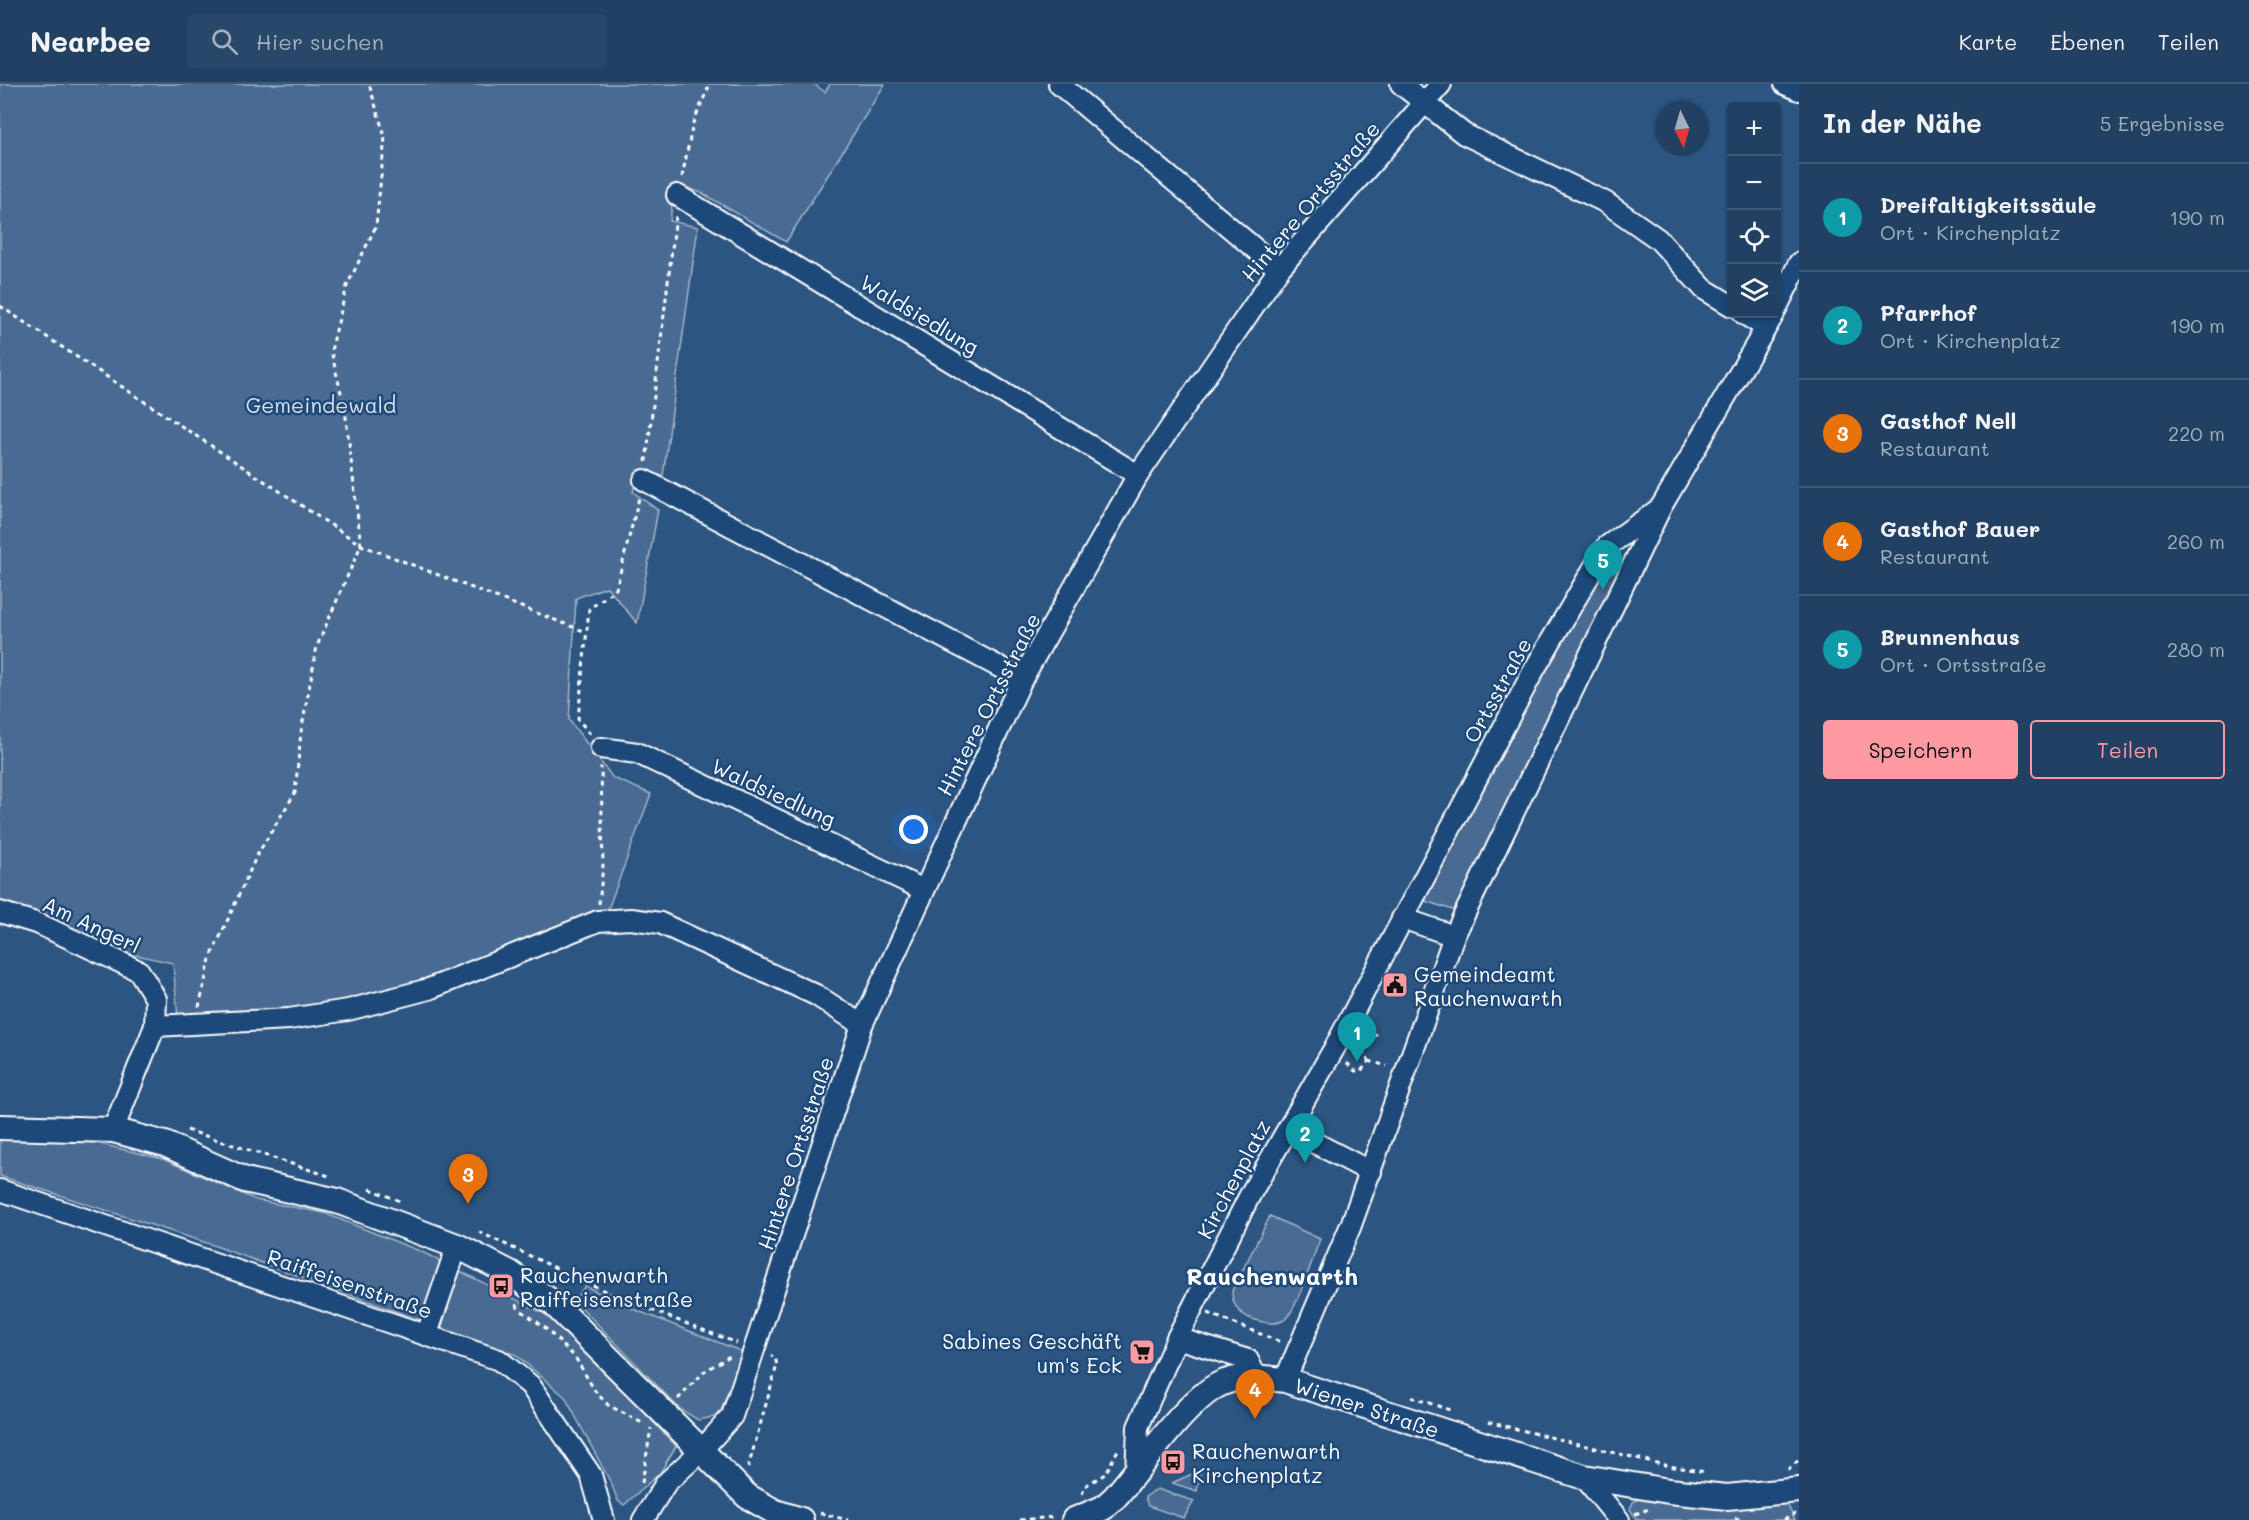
<!DOCTYPE html>
<html lang="de">
<meta charset="utf-8">
<style>
:root{--surface:#214062;--page:#294768;--text:#f1f3f6;--muted:#a2afbe;--line:#3e5977;--accent:#ff9aa2}
body{margin:0;font-family:Mali,sans-serif;background:var(--page);color:var(--text)}
.controls{position:absolute;right:18px;top:18px;display:grid;overflow:hidden;border-radius:6px;box-shadow:0 2px 4px #0004}
.controls button{width:54px;height:54px;display:grid;place-items:center;padding:0;border:0;border-bottom:2px solid var(--line);background:var(--surface);color:var(--text);font:30px sans-serif}
.compass{position:absolute;left:1655px;top:18px;width:54px;height:54px;border-radius:50%;background:var(--surface);box-shadow:0 2px 4px #0004;rotate:175deg}
.you{position:absolute;left:914px;top:746px;width:21px;height:21px;margin:-15px;border:4px solid #fff;border-radius:50%;background:#1a73e8;box-shadow:0 0 0 9px #1a73e833}
.badge{display:grid;place-items:center;width:39px;height:39px;border-radius:50%;background:var(--accent);color:#fff;font-size:20px;font-weight:700}
.pin{position:absolute;translate:-50% -50px;filter:drop-shadow(0 2px 3px #0008)}
.pin::after{content:'';position:absolute;top:32px;width:21px;height:18px;background:inherit;clip-path:polygon(0 0,100% 0,50% 100%)}
.list{margin:0;padding:0;list-style:none}
h2{display:flex;justify-content:space-between;align-items:center;height:78px;margin:0;padding:0 24px;font-size:26px}
h2 small{font-size:20px;font-weight:400;color:var(--muted)}
.list li{display:grid;grid-template-columns:39px 1fr auto;gap:18px;align-items:center;box-sizing:border-box;height:108px;padding:0 24px;border-top:2px solid var(--line)}
.list b{display:block;font-size:22px;white-space:nowrap}
.list p{margin:0;font-size:20px;white-space:nowrap;color:var(--muted)}
.list em{font-size:20px;font-style:normal;color:var(--muted)}
.actions{display:flex;gap:12px;padding:18px 24px}
.actions a{flex:1;padding:14px 0;border:2px solid var(--accent);border-radius:6px;text-align:center;font-size:21px;color:var(--accent)}
.actions .main{background:var(--accent);color:#111}
.icon{flex:none;width:33px;height:33px;fill:none;stroke:currentColor;stroke-width:2;stroke-linecap:round;stroke-linejoin:round}
.map{position:relative;flex:none;width:1799px;height:1436px;overflow:hidden}
header{display:flex;align-items:center;gap:36px;box-sizing:border-box;height:84px;padding:0 30px;background:var(--surface);border-bottom:2px solid var(--line)}
header strong{font-size:28px}
nav{display:flex;gap:33px;margin-inline-start:auto;font-size:21px}
.search{width:420px;height:54px;background:var(--page);display:flex;align-items:center;gap:15px;box-sizing:border-box;padding:0 21px;border-radius:6px;color:var(--muted);font-size:22px}
main{display:flex}
aside{flex:1;background:var(--surface)}
.map>svg:first-child{display:block}
.green{fill:#486b92;stroke:#a4b5c8;stroke-width:1.5}
.lines{fill:none;stroke-linecap:round;stroke-linejoin:round}
.minor-casing{stroke:#fff;stroke-width:24}
.major-casing{stroke:#fff;stroke-width:28}
.path{stroke:#fff;stroke-width:3;stroke-dasharray:4.5 4.5;stroke-linecap:butt}
.minor{stroke:#1f4a7a;stroke-width:20}
.major{stroke:#1f4a7a;stroke-width:24}
.labels{text-anchor:middle;dominant-baseline:central;stroke-width:5;stroke-linejoin:round;paint-order:stroke}
.street-label{font-size:21px;fill:#fff;stroke:#1f4a7a}
.park-label{font-size:21px;fill:#dae1e9;stroke:#1f4a7a}
.poi-label{font-size:21px;fill:#fff;stroke:#1f4a7a;text-anchor:start}
.quarter-label{font-size:24px;font-weight:bold;fill:#fff;stroke:#1f4a7a}
</style>
<header>
<strong>Nearbee</strong>
<div class="search"><svg class="icon" aria-label="search" viewBox="0 0 24 24"><circle cx="10" cy="10" r="6"/><path d="M15 15l6 6"/></svg>Hier suchen</div>
<nav><a>Karte</a><a>Ebenen</a><a>Teilen</a></nav>
</header>
<main>
<div class="map">
<svg width="1799" height="1436" viewBox="0 0 1799 1436">
<rect width="100%" height="100%" fill="#2c5582"/>
<filter id="ink" filterUnits="userSpaceOnUse"><feTurbulence type="fractalNoise" baseFrequency=".0167" numOctaves="2"/><feDisplacementMap in="SourceGraphic" scale="12" xChannelSelector="R" yChannelSelector="G"/><feConvolveMatrix kernelMatrix="1 2 1 2 8 2 1 2 1" color-interpolation-filters="sRGB"/></filter>
<g filter="url(#ink)">
<!-- green -->
<g class="green">
<path d="M0 0H814L825 8 830 0H885L786 158 702 109 675 99 670 137 698 143 663 392 639 386 633 408 658 426 637 539 607 503 576 514 569 636 613 694 651 710 607 828 382 912 282 928 178 933 173 879 123 868 0 820Z"/>
<path d="M1619 476 1623 477 1624 485 1459 828 1425 817 1439 783 1582 521 1611 477Z"/>
<path d="M0 1055H79L163 1075 256 1116 324 1129 422 1168 557 1236 676 1362 660 1389 624 1421 618 1417 611 1399 565 1313 516 1271 210 1160 0 1092Z"/>
<path d="M1270 1132 1320 1155C1313 1172 1297 1228 1284 1236 1274 1242 1262 1238 1252 1235 1239 1230 1232 1221 1232 1207Z"/>
<path d="M585 1202 633 1225 743 1268 719 1332 698 1336 680 1325 574 1216Z"/>
<path d="M1201 1386 1197 1407 1172 1399Z"/>
<path d="M1157 1405 1194 1417 1184 1434 1148 1422 1145 1413Z"/>
<path d="M1642 1414 1724 1425 1787 1420 1795 1436H1637L1630 1425 1633 1418Z"/>
</g>
<g class="lines">
<!-- minor casing -->
<g class="minor-casing">
<g id="minor">
<path d="M1059 0 1279 185"/>
<path d="M1401 0 1464 50 1605 118 1658 155 1704 205 1732 222"/>
<path d="M1785 0 1799 6"/>
<path d="M677 111 1138 391"/>
<path d="M1776 225 1799 179"/>
<path d="M1744 230 1765 243"/>
<path d="M644 396 1022 595"/>
<path d="M601 664 637 669 924 806"/>
<path d="M0 828 39 840 139 887 156 915 155 942 113 1046"/>
<path d="M1402 834 1454 852"/>
<path d="M155 942 289 935 348 926 429 905 598 837 631 835 660 839 816 911 862 941"/>
<path d="M1288 1045 1371 1088"/>
<path d="M0 1106 499 1276 530 1301 591 1391 604 1436"/>
<path d="M427 1250 457 1162"/>
<path d="M1177 1254 1248 1276 1256 1293"/>
<path d="M1285 1296 1351 1141 1454 852 1661 423 1774 230"/>
<path d="M1136 1389 1138 1343 1177 1254 1251 1109 1335 963 1534 586 1606 463 1659 425"/>
<path d="M1584 1393 1619 1436"/>
<path d="M643 1436 666 1399 700 1368 732 1332 862 941 1022 595 1138 391 1279 185 1441 0"/>
</g>
</g>
<!-- major casing -->
<g class="major-casing">
<g id="major">
<path d="M0 1043 113 1046 165 1060 245 1096 337 1117 457 1162 510 1189 553 1219 747 1412 775 1428 801 1436"/>
<path d="M1074 1436 1103 1424 1115 1413C1141 1384 1191 1309 1225 1298 1244 1291 1266 1294 1285 1296L1584 1393 1669 1407 1727 1413 1799 1406"/>
</g>
</g>
<!-- path -->
<g class="path">
<path d="M682 93 693 39 710 0"/>
<path d="M0 222 361 461 586 548"/>
<path d="M646 378 676 132"/>
<path d="M590 650 578 635 589 525 616 505 639 414"/>
<path d="M599 820 603 782 601 683"/>
<path d="M199 923 210 875 257 771 295 709 301 648 317 562 361 461 345 325 331 267 347 202 376 142 385 53 369 0"/>
<path d="M1353 967H1363L1369 977"/>
<path d="M1363 967 1377 949"/>
<path d="M1369 977 1387 982"/>
<path d="M1347 979 1355 987H1361L1369 977"/>
<path d="M187 1046 332 1093"/>
<path d="M370 1105 400 1117"/>
<path d="M479 1148 622 1215 737 1259"/>
<path d="M517 1220 518 1224 544 1243 575 1273 595 1307 608 1321 644 1340"/>
<path d="M1208 1229 1283 1259"/>
<path d="M1411 1313 1453 1327"/>
<path d="M678 1315 705 1287 733 1270"/>
<path d="M1488 1338 1669 1382 1706 1388"/>
<path d="M748 1384 777 1281 775 1273 771 1272"/>
<path d="M1788 1386 1799 1376"/>
<path d="M642 1399 651 1344"/>
<path d="M1082 1410 1085 1402 1105 1390 1118 1366"/>
<path d="M820 1429 848 1436"/>
<path d="M1635 1430 1649 1425"/>
<path d="M1735 1434 1743 1436"/>
<path d="M1020 1436 1054 1433"/>
<path d="M1784 1436 1795 1430 1799 1433"/>
</g>
<!-- minor -->
<use href="#minor" class="minor"/>
<!-- major -->
<use href="#major" class="major"/>
</g>
</g>
<!-- icons -->
<defs>
<g id="civic-square" transform="scale(1.35)"><rect x="-9" y="-9" width="18" height="18" rx="4" fill="#ff9aa2" stroke="#1f4a7a"/><path d="M-.6-6.5H3V-4.5H.6V-3L4-1V1h2V6H-6V1h2V-1L-.6-3ZM-1.2 2.5V6h2.4V2.5Z" fill="#111"/></g>
<g id="bus-square" transform="scale(1.35)"><rect x="-9" y="-9" width="18" height="18" rx="4" fill="#ff9aa2" stroke="#1f4a7a"/><path d="M-5-6H5V4H4V6H2V4H-2V6H-4V4H-5ZM-3.5-4V0h7V-4ZM-3.5 1.2v1.5H-2V1.2ZM2 1.2v1.5H3.5V1.2Z" fill="#111"/></g>
<g id="supermarket-square" transform="scale(1.35)"><rect x="-9" y="-9" width="18" height="18" rx="4" fill="#ff9aa2" stroke="#1f4a7a"/><path d="M-6-5.5h2.5l.6 2H6L4.5 2H-2.5L-4.4-4H-6ZM-1.5 3.2a1.3 1.3 0 1 0 .1 0ZM3 3.2a1.3 1.3 0 1 0 .1 0Z" fill="#111"/></g>
</defs>
<g fill-rule="evenodd">
<use href="#civic-square" x="1395" y="901"/>
<use href="#bus-square" x="501" y="1202"/>
<use href="#supermarket-square" x="1142" y="1268"/>
<use href="#bus-square" x="1173" y="1378"/>
</g>
<g class="labels">
<!-- street labels -->
<g class="street-label">
<text transform="translate(1310 117) rotate(-50)">Hintere Ortsstraße</text>
<text transform="translate(920 230) rotate(31)">Waldsiedlung</text>
<text transform="translate(1497 606) rotate(-61)">Ortsstraße</text>
<text transform="translate(988 620) rotate(-63)">Hintere Ortsstraße</text>
<text transform="translate(774 708) rotate(25)">Waldsiedlung</text>
<text transform="translate(92 840) rotate(25)">Am Angerl</text>
<text transform="translate(795 1069) rotate(-72)">Hintere Ortsstraße</text>
<text transform="translate(1233 1095) rotate(-62)">Kirchenplatz</text>
<text transform="translate(350 1199) rotate(19)">Raiffeisenstraße</text>
<text transform="translate(1367 1323) rotate(18)">Wiener Straße</text>
</g>
<!-- park labels -->
<g class="park-label">
<text x="321" y="320">Gemeindewald</text>
</g>
<!-- poi labels -->
<g class="poi-label">
<text x="1414" y="889">Gemeindeamt<tspan x="1414" dy="24">Rauchenwarth</tspan></text>
<text x="520" y="1190">Rauchenwarth<tspan x="520" dy="24">Raiffeisenstraße</tspan></text>
<text x="1122" y="1256" text-anchor="end">Sabines Geschäft<tspan x="1122" dy="24">um's Eck</tspan></text>
<text x="1192" y="1366">Rauchenwarth<tspan x="1192" dy="24">Kirchenplatz</tspan></text>
</g>
<!-- quarter labels -->
<g class="quarter-label">
<text x="1272" y="1191">Rauchenwarth</text>
</g>
</g>
</svg>
<div class="controls">
<button>+</button>
<button>−</button>
<button><svg class="icon" aria-label="locate" viewBox="0 0 24 24"><circle cx="12" cy="12" r="6"/><path d="M12 2v4M12 18v4M2 12h4M18 12h4"/></svg></button>
<button><svg class="icon" aria-label="layers" viewBox="0 0 24 24"><path d="M12 4l9 5-9 5-9-5zM3 14l9 5 9-5"/></svg></button>
</div>
<svg class="compass" viewBox="-18 -18 36 36"><path d="M0-13l5 13h-10z" fill="#e53935"/><path d="M0 13l5-13h-10z" fill="#a2afbe"/></svg>
<div class="you"></div>
<div class="pin badge" style="left:1357px;top:978px;background:#0f9aa8">1</div>
<div class="pin badge" style="left:1305px;top:1079px;background:#0f9aa8">2</div>
<div class="pin badge" style="left:468px;top:1120px;background:#e8710a">3</div>
<div class="pin badge" style="left:1255px;top:1335px;background:#e8710a">4</div>
<div class="pin badge" style="left:1603px;top:506px;background:#0f9aa8">5</div>
</div>
<aside>
<h2>In der Nähe<small>5 Ergebnisse</small></h2>
<ul class="list">
<li><span class="badge" style="background:#0f9aa8">1</span><div><b>Dreifaltigkeitssäule</b><p>Ort · Kirchenplatz</p></div><em>190 m</em></li>
<li><span class="badge" style="background:#0f9aa8">2</span><div><b>Pfarrhof</b><p>Ort · Kirchenplatz</p></div><em>190 m</em></li>
<li><span class="badge" style="background:#e8710a">3</span><div><b>Gasthof Nell</b><p>Restaurant</p></div><em>220 m</em></li>
<li><span class="badge" style="background:#e8710a">4</span><div><b>Gasthof Bauer</b><p>Restaurant</p></div><em>260 m</em></li>
<li><span class="badge" style="background:#0f9aa8">5</span><div><b>Brunnenhaus</b><p>Ort · Ortsstraße</p></div><em>280 m</em></li>
</ul>
<div class="actions"><a class="main">Speichern</a><a>Teilen</a></div>
</aside>
</main>
